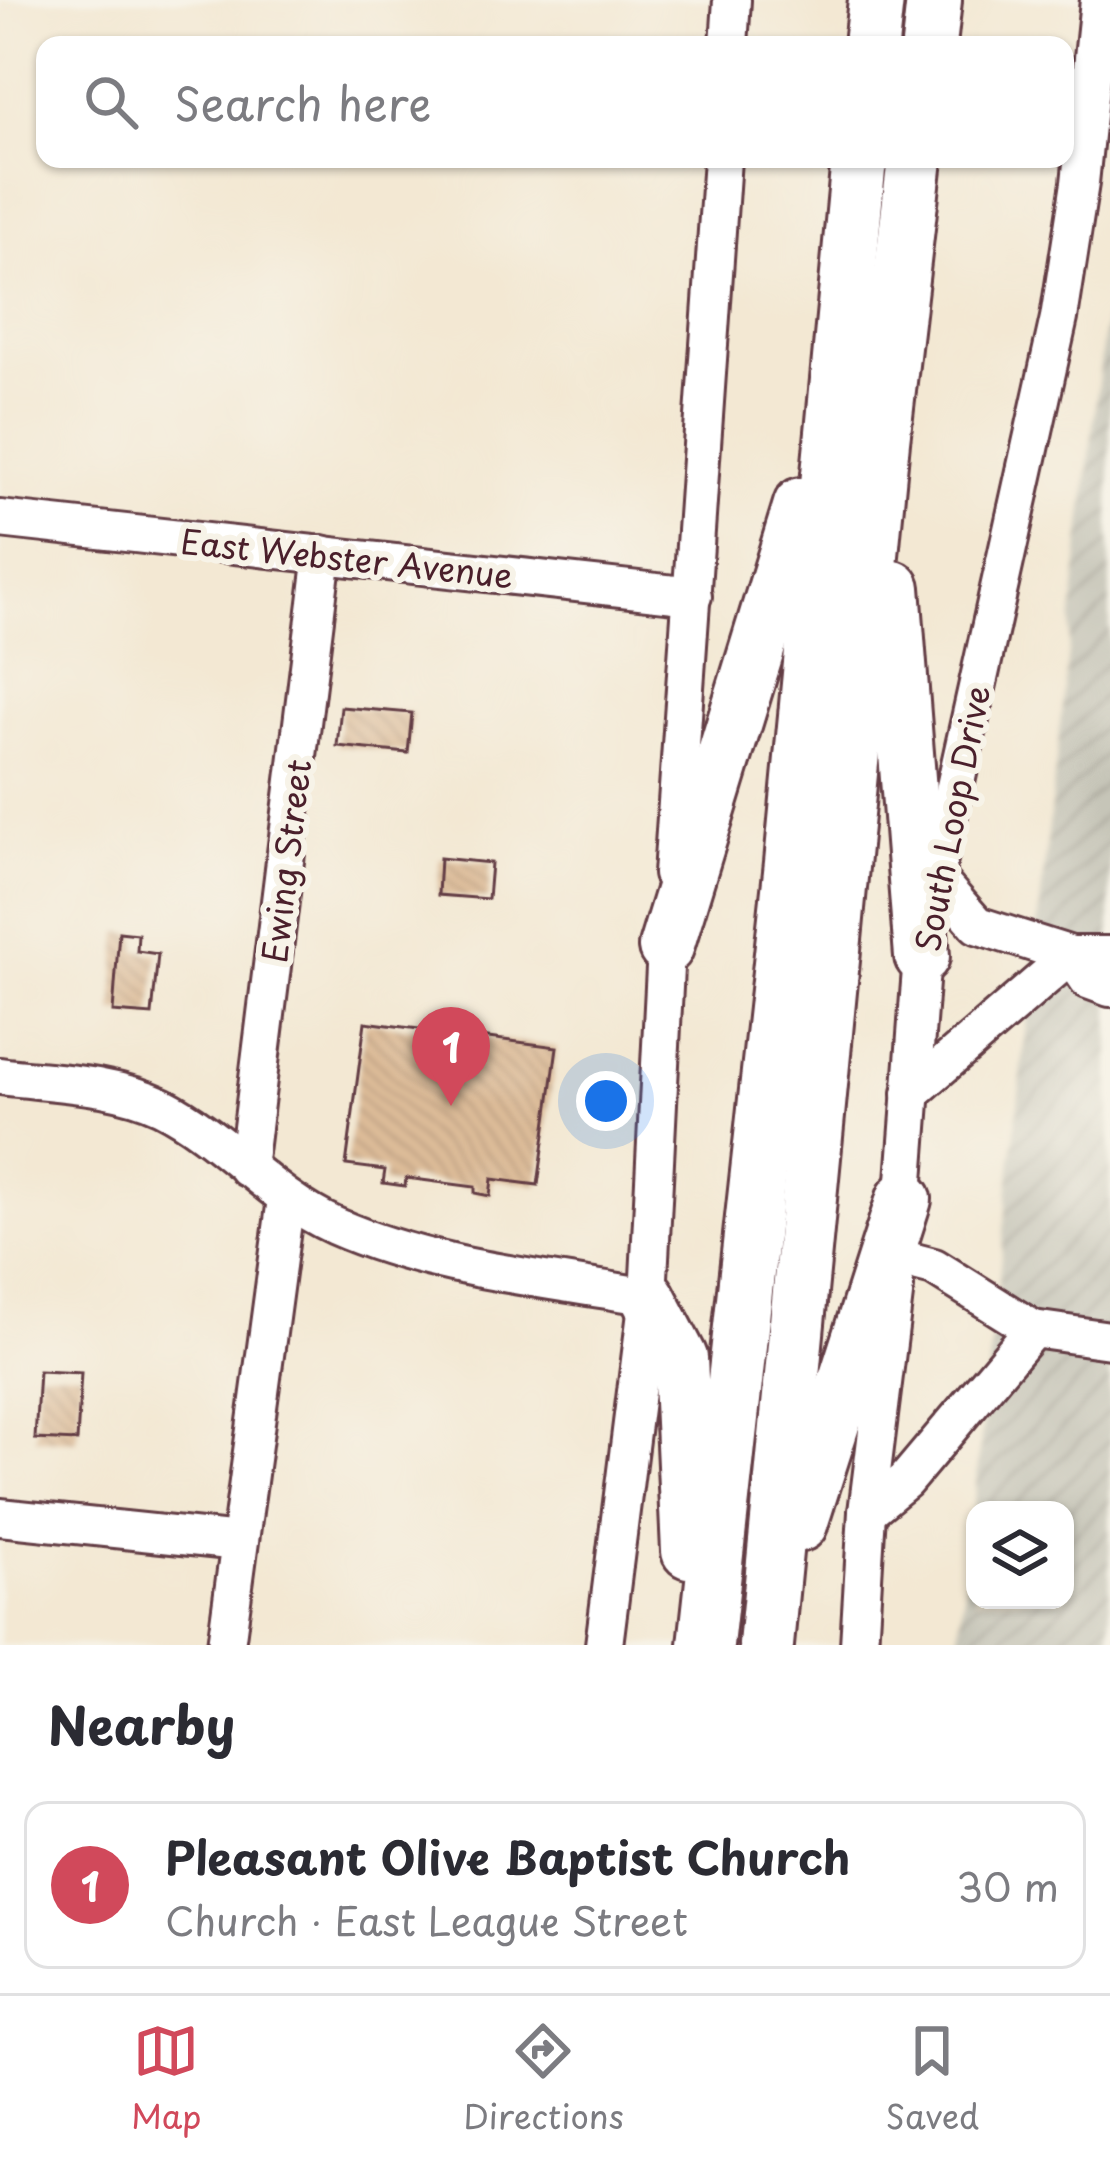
<!DOCTYPE html>
<meta charset="utf-8">
<style>
:root{--surface:#fff;--page:#f7f7f7;--text:#2b2b33;--muted:#7c7c81;--line:#e1e1e2;--accent:#d1495b}
body{margin:0;font-family:"Playpen Sans",sans-serif;background:var(--page);color:var(--text)}
.controls{position:absolute;right:36px;bottom:36px;display:grid;overflow:hidden;border-radius:24px;box-shadow:0 3px 9px #0004}
.controls button{width:108px;height:108px;display:grid;place-items:center;padding:0;border:0;border-bottom:3px solid var(--line);background:var(--surface);color:var(--text);font:60px sans-serif}
.you{position:absolute;left:606px;top:1101px;width:42px;height:42px;margin:-30px;border:9px solid #fff;border-radius:50%;background:#1a73e8;box-shadow:0 0 0 18px #1a73e833}
.badge{display:grid;place-items:center;width:78px;height:78px;border-radius:50%;background:var(--accent);color:#fff;font-size:39px;font-weight:700}
.pin{position:absolute;translate:-50% -99px;filter:drop-shadow(0 3px 6px #0008)}
.pin::after{content:'';position:absolute;top:63px;width:42px;height:36px;background:inherit;clip-path:polygon(0 0,100% 0,50% 100%)}
.list{margin:0;padding:0;list-style:none}
h2{display:flex;justify-content:space-between;align-items:center;height:156px;margin:0;padding:0 48px;font-size:51px}
h2 small{font-size:39px;font-weight:400;color:var(--muted)}
.list li{display:grid;grid-template-columns:78px 1fr auto;gap:36px;align-items:center;box-sizing:border-box;height:168px;margin:0 24px 24px;padding:0 24px;border:3px solid var(--line);border-radius:24px}
.list b{display:block;font-size:45px;white-space:nowrap}
.list p{margin:0;font-size:39px;white-space:nowrap;color:var(--muted)}
.list em{font-size:39px;font-style:normal;color:var(--muted)}
.icon{flex:none;width:66px;height:66px;fill:none;stroke:currentColor;stroke-width:2;stroke-linecap:round;stroke-linejoin:round}
.map{position:relative;flex:none;width:1110px;height:1645px;overflow:hidden}
.search{position:absolute;background:var(--surface);box-shadow:0 3px 9px #0004;left:36px;right:36px;top:36px;height:132px;display:flex;align-items:center;gap:30px;box-sizing:border-box;padding:0 42px;border-radius:24px;color:var(--muted);font-size:45px}
.sheet{height:348px;background:var(--surface)}
nav{display:flex;justify-content:space-around;align-items:center;box-sizing:border-box;height:168px;border-top:3px solid var(--line);background:var(--surface);font-size:33px;color:var(--muted)}
nav a{display:grid;justify-items:center;gap:6px}
nav .on{color:var(--accent)}
.map>svg:first-child{display:block}
.industrial{fill:url(#industrial-furrows);fill-rule:evenodd}
.building{fill:url(#building-back-hatch)}
.lines{fill:none;stroke-linecap:round;stroke-linejoin:round}
.minor-casing{stroke:#633d44;stroke-width:42}
.highway-casing{stroke:#633d44;stroke-width:60}
.minor{stroke:#fff;stroke-width:36}
.highway{stroke:#fff;stroke-width:54}
.labels{text-anchor:middle;dominant-baseline:central;stroke-width:12;stroke-linejoin:round;paint-order:stroke}
.street-label{font-size:33px;fill:#4a1f2b;stroke:#f7f3e8}
</style>
<div class="map">
<svg width="1110" height="1645" viewBox="0 0 1110 1645">
<defs>
<pattern id="industrial-furrows" width="10" height="10" patternUnits="userSpaceOnUse" patternTransform="scale(3)"><rect width="10" height="10" fill="#c6c5b8"/><path d="M-1 1l2-2M0 10L10 0M9 11l2-2" fill="none" stroke="#aca99e"/></pattern>
<pattern id="building-back-hatch" width="6" height="6" patternUnits="userSpaceOnUse" patternTransform="scale(3)"><rect width="6" height="6" fill="#dcbb98"/><path d="M-1 5l2 2M0 0l6 6M5-1l2 2" fill="none" stroke="#bea083"/></pattern>
</defs>
<rect width="100%" height="100%" fill="#f7f3e8"/>
<filter id="ink" filterUnits="userSpaceOnUse"><feTurbulence type="fractalNoise" baseFrequency=".00833" numOctaves="2"/><feDisplacementMap in="SourceGraphic" scale="24" xChannelSelector="R" yChannelSelector="G"/><feConvolveMatrix kernelMatrix="1 2 1 2 8 2 1 2 1" color-interpolation-filters="sRGB"/></filter>
<filter id="wash" filterUnits="userSpaceOnUse"><feTurbulence type="fractalNoise" baseFrequency=".004" numOctaves="4" result="noise"/><feDisplacementMap in="SourceGraphic" scale="48" xChannelSelector="R" yChannelSelector="G"/><feGaussianBlur stdDeviation="2.7" result="paint"/><feColorMatrix in="noise" values="0 0 0 0 0 0 0 0 0 0 0 0 0 0 0 0 0 1.4 0 .05"/><feComposite in="paint" operator="in"/></filter>
<g filter="url(#wash)">
<rect width="100%" height="100%" fill="#f3e8d3"/>
<!-- industrial -->
<path class="industrial" d="M1110 274V1645H958ZM975 1510H1065V1600H975Z"/>
<g id="blocks">
<!-- building -->
<g class="building">
<path d="M341 707 412 713 408 753 337 746Z"/>
<path d="M440 858 491 863 488 899 438 895Z"/>
<path d="M119 932 138 934 137 951 158 954 152 1015 113 1012Z"/>
<path d="M365 1022 557 1047 538 1185 492 1179 490 1196 475 1193V1187L406 1178 405 1186 383 1183 385 1170 346 1165Z"/>
<path d="M39 1371 81 1373 77 1441 35 1439Z"/>
</g>
</g>
</g>
<g filter="url(#ink)">
<use href="#blocks" fill-opacity="0" stroke="#633d44" stroke-width="3"/>
<g class="lines">
<!-- minor casing -->
<g class="minor-casing">
<g id="minor">
<path d="M729 45 732 0"/>
<path d="M0 519 693 596"/>
<path d="M672 874 722 159"/>
<path d="M935 877 977 925 1071 955H1110"/>
<path d="M1071 955 1088 980 1110 988"/>
<path d="M0 1076C53 1083 113 1083 162 1106 225 1138 270 1197 335 1226 432 1269 543 1278 648 1297"/>
<path d="M911 1093 1071 955"/>
<path d="M247 1168 323 554"/>
<path d="M902 1220 922 956 935 877 1059 318 1080 183 1099 0"/>
<path d="M899 1258 934 1267 1033 1329"/>
<path d="M867 1512 905 1481 1033 1329 1110 1340"/>
<path d="M0 1517 239 1542"/>
<path d="M226 1645 286 1199"/>
<path d="M604 1645 648 1297 667 929"/>
<path d="M859 1645 867 1512 895 1287"/>
</g>
</g>
<!-- highway casing -->
<g class="highway-casing">
<g id="highway">
<path d="M871 45 876 0"/>
<path d="M929 45 934 0"/>
<path d="M893 588 922 956"/>
<path d="M666 947 801 505"/>
<path d="M648 1297 680 1358 689 1551"/>
<path d="M800 1524 904 1199"/>
<path d="M706 1645 792 863 859 159"/>
<path d="M766 1645 882 441 915 159"/>
</g>
</g>
<!-- minor -->
<use href="#minor" class="minor"/>
<!-- highway -->
<use href="#highway" class="highway"/>
</g>
</g>
<g class="labels">
<!-- street labels -->
<g class="street-label">
<text transform="translate(347 557) rotate(6)">East Webster Avenue</text>
<text transform="translate(951 818) rotate(-79)">South Loop Drive</text>
<text transform="translate(285 861) rotate(-83)">Ewing Street</text>
</g>
</g>
</svg>
<div class="controls">
<button><svg class="icon" aria-label="layers" viewBox="0 0 24 24"><path d="M12 4l9 5-9 5-9-5zM3 14l9 5 9-5"/></svg></button>
</div>
<div class="you"></div>
<div class="pin badge" style="left:451px;top:1106px">1</div>
<div class="search"><svg class="icon" aria-label="search" viewBox="0 0 24 24"><circle cx="10" cy="10" r="6"/><path d="M15 15l6 6"/></svg>Search here</div>
</div>
<section class="sheet">
<h2>Nearby<small></small></h2>
<ul class="list">
<li><span class="badge">1</span><div><b>Pleasant Olive Baptist Church</b><p>Church · East League Street</p></div><em>30 m</em></li>
</ul>
</section>
<nav>
<a class="on"><svg class="icon" aria-label="map" viewBox="0 0 24 24"><path d="M3 6l6-2 6 2 6-2v14l-6 2-6-2-6 2zM9 4v14M15 6v14"/></svg>Map</a>
<a><svg class="icon" aria-label="directions" viewBox="0 0 24 24"><path d="M12 3l9 9-9 9-9-9zM9 14v-3h6M13 9l2 2-2 2"/></svg>Directions</a>
<a><svg class="icon" aria-label="saved" viewBox="0 0 24 24"><path d="M7 4h10v16l-5-4-5 4z"/></svg>Saved</a>
</nav>
